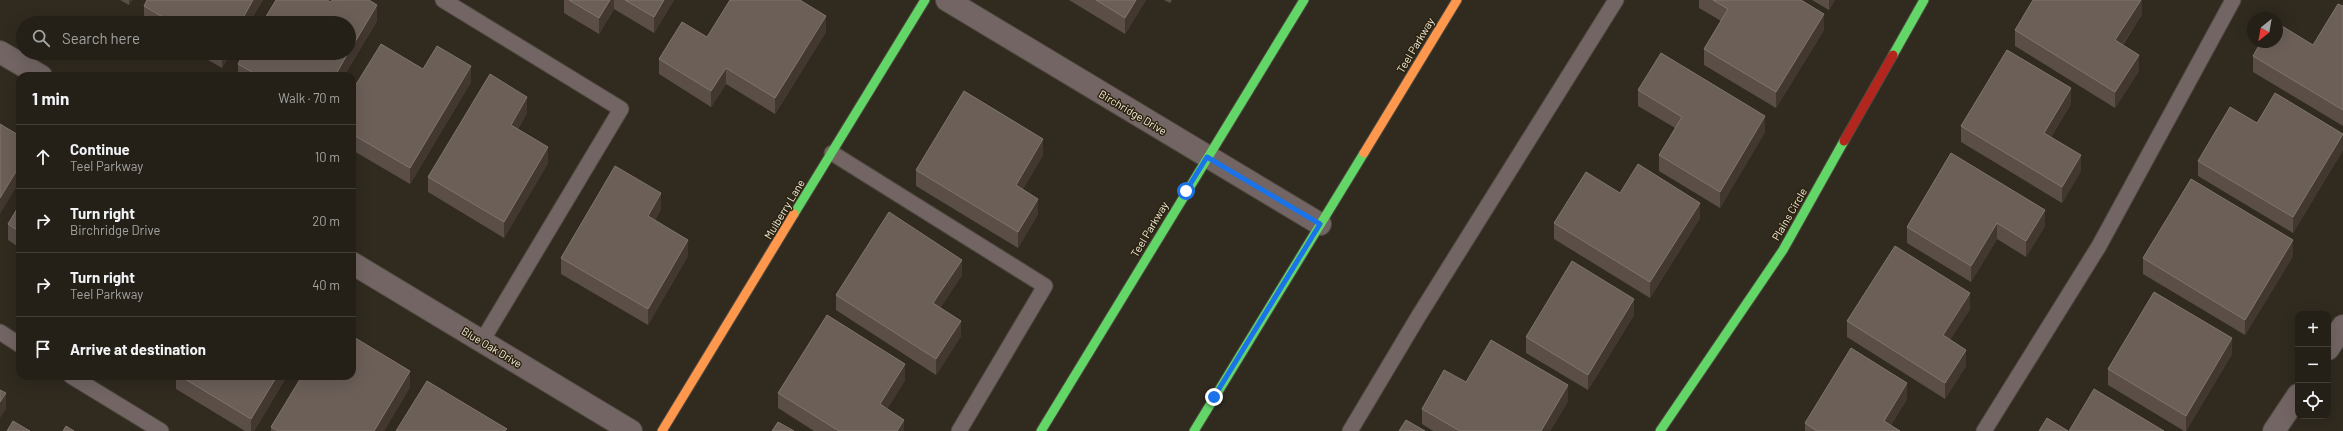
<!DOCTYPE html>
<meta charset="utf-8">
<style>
:root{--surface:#242017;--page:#2c2820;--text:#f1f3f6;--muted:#a3a3a1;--line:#413e36}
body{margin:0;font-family:Barlow,sans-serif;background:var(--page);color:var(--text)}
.controls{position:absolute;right:12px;bottom:12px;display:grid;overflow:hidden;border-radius:8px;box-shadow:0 4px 16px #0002}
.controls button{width:36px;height:36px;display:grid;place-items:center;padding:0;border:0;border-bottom:1px solid var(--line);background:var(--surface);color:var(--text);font:20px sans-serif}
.compass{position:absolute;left:2247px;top:12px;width:36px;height:36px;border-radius:50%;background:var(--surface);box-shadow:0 4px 16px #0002;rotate:211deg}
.stop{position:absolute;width:12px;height:12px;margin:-9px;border:3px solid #1a73e8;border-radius:50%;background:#fff}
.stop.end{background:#1a73e8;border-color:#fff;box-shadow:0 1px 4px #0008}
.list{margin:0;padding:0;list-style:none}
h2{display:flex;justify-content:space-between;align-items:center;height:52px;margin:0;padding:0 16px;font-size:17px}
h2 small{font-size:13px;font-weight:400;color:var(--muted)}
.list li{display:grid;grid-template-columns:26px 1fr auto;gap:12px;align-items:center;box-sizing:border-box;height:64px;padding:0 16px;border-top:1px solid var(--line)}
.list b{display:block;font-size:15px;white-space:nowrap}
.list p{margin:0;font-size:13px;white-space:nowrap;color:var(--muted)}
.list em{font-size:13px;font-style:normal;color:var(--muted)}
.icon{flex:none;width:22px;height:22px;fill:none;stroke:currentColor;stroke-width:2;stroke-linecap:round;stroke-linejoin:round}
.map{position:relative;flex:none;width:2343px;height:431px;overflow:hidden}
.search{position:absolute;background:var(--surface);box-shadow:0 4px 16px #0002;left:16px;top:16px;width:340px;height:44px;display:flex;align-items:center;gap:10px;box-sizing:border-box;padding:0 14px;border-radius:22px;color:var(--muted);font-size:15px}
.panel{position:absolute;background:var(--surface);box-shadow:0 4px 16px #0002;left:16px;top:72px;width:340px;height:308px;border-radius:12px}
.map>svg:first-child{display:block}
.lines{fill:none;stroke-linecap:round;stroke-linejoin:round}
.lane-casing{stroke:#4d483f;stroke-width:17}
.street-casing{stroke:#4d483f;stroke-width:24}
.fast-casing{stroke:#4d483f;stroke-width:11}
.slow-casing{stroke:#4d483f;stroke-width:11}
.jam-casing{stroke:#4d483f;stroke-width:11}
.lane{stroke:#726563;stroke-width:15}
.street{stroke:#726563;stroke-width:22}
.fast{stroke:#63d668;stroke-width:9}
.slow{stroke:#ff974d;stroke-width:9}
.jam{stroke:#b3261e;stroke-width:9}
.wall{fill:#5a4e47}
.shaded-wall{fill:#433830}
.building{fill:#6b5f58;stroke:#80756d}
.route{stroke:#1a73e8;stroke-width:5}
.labels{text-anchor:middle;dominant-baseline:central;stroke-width:3;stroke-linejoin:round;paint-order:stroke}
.street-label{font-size:11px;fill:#f1ebde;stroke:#2c230e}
</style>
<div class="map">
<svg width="2343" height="431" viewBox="0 0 2343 431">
<rect width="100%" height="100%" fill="#302a1f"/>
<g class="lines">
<!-- lane casing -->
<g class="lane-casing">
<g id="lane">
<path d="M443 0 621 109 482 341"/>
<path d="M832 153 1045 286 959 431"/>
<path d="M0 332 20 345"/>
<path d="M71 376 161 431"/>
<path d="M1350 431 1418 317 1616 0"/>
<path d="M1984 431 2099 246 2233 0"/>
</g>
</g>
<!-- street casing -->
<g class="street-casing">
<g id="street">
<path d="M947 0 1320 224"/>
<path d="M0 52 41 76"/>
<path d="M352 263 631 431"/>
<path d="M2328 349 2343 326"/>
<path d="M2274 431 2298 395"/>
</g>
</g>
<!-- fast casing -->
<g class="fast-casing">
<g id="fast">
<path d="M1893 55 1924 0"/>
<path d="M794 214 925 0"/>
<path d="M1041 431 1304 0"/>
<path d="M1194 431 1364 153"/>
<path d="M1660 431 1783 250 1844 141"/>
</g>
</g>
<!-- slow casing -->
<g class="slow-casing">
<g id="slow">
<path d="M1364 153 1457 0"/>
<path d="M662 431 794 214"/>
</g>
</g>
<!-- jam casing -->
<g class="jam-casing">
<path id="jam" d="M1844 141 1893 55"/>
</g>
<!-- lane -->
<use href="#lane" class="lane"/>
<!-- street -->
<use href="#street" class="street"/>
<!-- fast -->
<use href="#fast" class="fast"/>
<!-- slow -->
<use href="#slow" class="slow"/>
<!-- jam -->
<use href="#jam" class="jam"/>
</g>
<!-- wall -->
<g class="wall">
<path d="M120 0H132L129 5Z"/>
<path d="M263 0 249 23H146L144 22V6Z"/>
<path d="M564 0H674L654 33 614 9 599 34 564 13Z"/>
<path d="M1069 0H1146L1125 34Z"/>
<path d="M1164 0H1172L1170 3Z"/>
<path d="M1699 0H1801L1824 30 1776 108 1704 65V49L1721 21 1699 8Z"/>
<path d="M1812 0H1835L1829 10Z"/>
<path d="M2142 0V14L2123 45 2139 71 2115 108 2015 46V30Z"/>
<path d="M331 2 377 21 344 76H238V64Z"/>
<path d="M2343 6V126L2253 72V56L2313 45Z"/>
<path d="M826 32 775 114 726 84 711 107 659 74V59L707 37Z"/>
<path d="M196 53H231L222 68Z"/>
<path d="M423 69 471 82 410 184 352 150V91Z"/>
<path d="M1638 90 1765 132 1720 208 1659 171V155L1675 128 1638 106Z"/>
<path d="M2071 104 2051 137 2081 171 2062 203 1961 142V126Z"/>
<path d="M527 113 518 129 548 163 504 238 428 192V177Z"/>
<path d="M2343 134V150L2293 233 2198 176V161Z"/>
<path d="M1951 153 2045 226 2026 257 1997 239 1971 282 1907 243V227Z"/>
<path d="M1043 155 1023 189 1038 214 1018 248 916 186V170Z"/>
<path d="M1620 193 1700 218 1650 298 1554 239V223Z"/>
<path d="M20 204V248L8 240V224Z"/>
<path d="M661 209 655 220 688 256 648 325 561 274V258Z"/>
<path d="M2293 256 2245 335 2143 274V258Z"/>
<path d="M962 275 940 308 961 336 936 375 836 310V295Z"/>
<path d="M1970 309 1950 340 1966 366 1945 399 1847 337V321Z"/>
<path d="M1634 315 1588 390 1526 353V337Z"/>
<path d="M2232 354 2186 431H2184L2108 385V369Z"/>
<path d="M176 376H287L254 431H245L176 389Z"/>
<path d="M905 380 887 409 904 431H814L778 408V393Z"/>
<path d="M1466 382 1568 401 1550 431H1433L1422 424V409Z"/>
<path d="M410 387 384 431H271V427Z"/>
<path d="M1907 399 1891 425 1900 431H1805V423Z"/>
</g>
<!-- shaded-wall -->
<g class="shaded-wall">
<path d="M129 0H132L129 5Z"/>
<path d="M253 0H263L249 23H240Z"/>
<path d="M610 0H614V9L599 34V18Z"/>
<path d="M664 0H674L654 33V17Z"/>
<path d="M1136 0H1146L1125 34V18Z"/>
<path d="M1829 0H1835L1829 10Z"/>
<path d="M2141 0H2142V14L2115 56V40Z"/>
<path d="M377 5V21L344 76H335Z"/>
<path d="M1824 14V30L1776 108V92Z"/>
<path d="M826 16V32L775 114V98Z"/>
<path d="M222 53H231L222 68Z"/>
<path d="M2139 55V71L2115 108V92Z"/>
<path d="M471 66V82L410 184V168Z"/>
<path d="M726 68V84L711 107V91Z"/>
<path d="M2071 88V104L2044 149V133Z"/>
<path d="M527 97V113L511 141V125Z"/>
<path d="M1765 116V132L1720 208V192Z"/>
<path d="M2343 134V150L2293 233V217Z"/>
<path d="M1043 139V155L1016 201V185Z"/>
<path d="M548 147V163L504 238V222Z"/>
<path d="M2081 155V171L2062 203V187Z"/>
<path d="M20 165V181L0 214V198Z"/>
<path d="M661 193V209L648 232V216Z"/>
<path d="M1038 199V214L1018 248V232Z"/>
<path d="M1700 203V218L1650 298V282Z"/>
<path d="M2045 210V226L2026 257V241Z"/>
<path d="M1997 223V239L1971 282V266Z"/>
<path d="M688 240V256L648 325V309Z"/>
<path d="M2293 240V256L2245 335V320Z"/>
<path d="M962 260V275L933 319V303Z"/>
<path d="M1970 293V309L1943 351V335Z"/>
<path d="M1634 299V315L1588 390V375Z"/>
<path d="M961 321V336L936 375V359Z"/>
<path d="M2232 338V354L2186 431V416Z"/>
<path d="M1966 350V366L1945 399V383Z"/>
<path d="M905 364V380L880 420V404Z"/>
<path d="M410 371V387L384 431H374Z"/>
<path d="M277 376H287L254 431H251V419Z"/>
<path d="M1907 383V399L1887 431 1884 421Z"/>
<path d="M1568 385V401L1550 431H1541Z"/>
<path d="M6 393V409L0 418V402Z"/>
<path d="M904 420V431H897Z"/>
</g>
<!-- building -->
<g class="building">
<path d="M147 0H253L240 23H173L144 6Z"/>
<path d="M276 0H327L331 2 332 0H369L377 5 349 52V23H262Z"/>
<path d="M569 0H610L599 18Z"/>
<path d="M625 0H664L654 17Z"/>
<path d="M730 0H800L826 16 775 98 726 68 711 91 659 59 682 22 707 37Z"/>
<path d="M1096 0H1136L1125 18Z"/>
<path d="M1713 0H1801L1824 14 1776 92 1704 49 1728 9Z"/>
<path d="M2033 0H2141L2115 40 2139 55 2115 92 2015 30Z"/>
<path d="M2338 4 2343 6V110L2253 56 2261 42H2277V23L2313 45Z"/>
<path d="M381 44 423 69 437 46 471 66 410 168 352 134V91Z"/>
<path d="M2007 50 2071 88 2044 133 2081 155 2062 187 1961 126Z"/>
<path d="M244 53H348L335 76H259L238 64Z"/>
<path d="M1661 53 1765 116 1720 192 1659 155 1682 117 1638 90Z"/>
<path d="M490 74 527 97 511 125 548 147 504 222 428 177Z"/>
<path d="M964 91 1043 139 1016 185 1038 199 1018 232 916 170Z"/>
<path d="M2275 93 2343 134 2293 217 2198 161 2230 107 2257 123Z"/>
<path d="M0 124 20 136V165L0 198Z"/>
<path d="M1951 153 2045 210 2026 241 1997 223 1971 266 1907 227Z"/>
<path d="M1638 164 1700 203 1650 282 1554 223 1586 172 1620 193Z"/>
<path d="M615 166 661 193 648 216 688 240 648 309 561 258Z"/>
<path d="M2191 179 2293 240 2245 320 2143 258Z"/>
<path d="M20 204V232L8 224Z"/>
<path d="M889 212 962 260 933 303 961 321 936 359 836 295Z"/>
<path d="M1895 246 1970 293 1943 335 1966 350 1945 383 1847 321Z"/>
<path d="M1572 261 1634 299 1588 375 1526 337Z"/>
<path d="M2154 292 2232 338 2186 416 2108 369Z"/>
<path d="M827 315 905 364 880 404 904 420 897 431H839L778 393Z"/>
<path d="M352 336 410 371 374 431H279L271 427 302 376H352Z"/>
<path d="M1491 340 1568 385 1541 431H1460L1422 409 1444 370 1466 382Z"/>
<path d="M1851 348 1907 383 1884 421 1900 431H1817L1805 423Z"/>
<path d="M180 376H277L251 419Z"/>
<path d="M427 381 507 429 505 431H396Z"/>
<path d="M2094 389 2164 431H2069Z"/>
<path d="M0 390 6 393 0 402Z"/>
<path d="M2047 418 2068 431H2039Z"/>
<path d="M1406 420 1425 431H1399Z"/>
<path d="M13 421 30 431H7Z"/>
<path d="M778 422 794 431H772Z"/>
<path d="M66 426 74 431H63Z"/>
</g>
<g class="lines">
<!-- route -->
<path class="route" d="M1186 191 1207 157 1320 224 1214 397"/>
</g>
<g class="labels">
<!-- street labels -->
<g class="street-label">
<text transform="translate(1415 45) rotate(-59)">Teel Parkway</text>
<text transform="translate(1133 112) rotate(31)">Birchridge Drive</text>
<text transform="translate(784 209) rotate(-59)">Mulberry Lane</text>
<text transform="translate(1789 214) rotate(-60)">Plains Circle</text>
<text transform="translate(1149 229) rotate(-59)">Teel Parkway</text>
<text transform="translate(492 347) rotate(31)">Blue Oak Drive</text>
</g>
</g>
</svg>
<div class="controls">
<button>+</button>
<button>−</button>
<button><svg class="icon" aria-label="locate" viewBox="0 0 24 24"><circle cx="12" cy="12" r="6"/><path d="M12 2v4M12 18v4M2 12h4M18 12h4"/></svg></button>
</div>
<svg class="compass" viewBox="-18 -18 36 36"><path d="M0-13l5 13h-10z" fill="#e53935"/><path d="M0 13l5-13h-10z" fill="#a3a3a1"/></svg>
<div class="stop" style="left:1186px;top:191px"></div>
<div class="stop end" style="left:1214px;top:397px"></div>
<div class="search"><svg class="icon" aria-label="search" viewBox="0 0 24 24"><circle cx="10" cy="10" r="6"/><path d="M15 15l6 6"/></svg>Search here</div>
<section class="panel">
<h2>1 min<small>Walk · 70 m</small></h2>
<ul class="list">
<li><svg class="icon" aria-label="ahead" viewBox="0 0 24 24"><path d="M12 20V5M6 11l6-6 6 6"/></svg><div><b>Continue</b><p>Teel Parkway</p></div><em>10 m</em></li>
<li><svg class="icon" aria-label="right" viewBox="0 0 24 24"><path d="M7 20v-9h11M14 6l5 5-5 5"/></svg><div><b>Turn right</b><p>Birchridge Drive</p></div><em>20 m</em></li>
<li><svg class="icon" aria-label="right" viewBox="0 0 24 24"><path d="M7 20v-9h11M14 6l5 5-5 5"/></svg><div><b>Turn right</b><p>Teel Parkway</p></div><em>40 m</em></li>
<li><svg class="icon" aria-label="arrive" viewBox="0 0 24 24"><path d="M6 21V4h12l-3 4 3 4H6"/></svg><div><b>Arrive at destination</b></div></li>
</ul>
</section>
</div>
